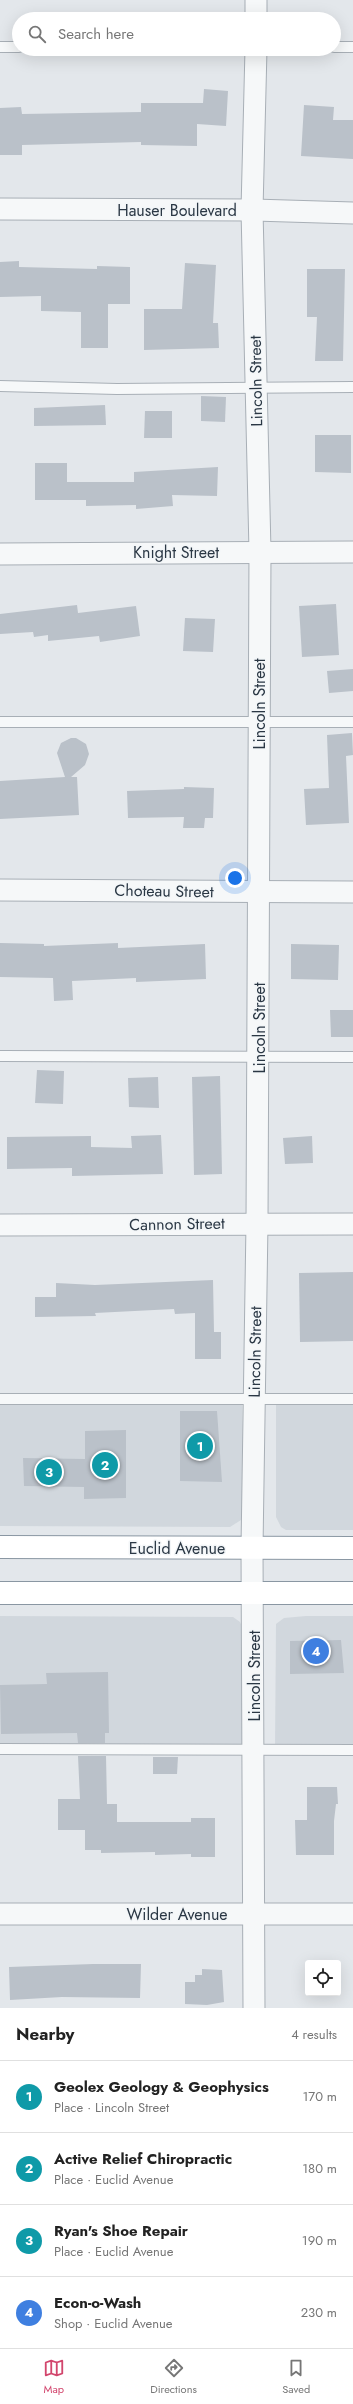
<!DOCTYPE html>
<meta charset="utf-8">
<style>
:root{--surface:#fff;--page:#f2f2f2;--text:#222;--muted:#767676;--line:#e0e0e0;--accent:#d2466d}
body{margin:0;font-family:Jost,sans-serif;background:var(--page);color:var(--text)}
.controls{position:absolute;right:12px;bottom:12px;display:grid;overflow:hidden;border-radius:4px;box-shadow:0 4px 16px #0002}
.controls button{width:36px;height:36px;display:grid;place-items:center;padding:0;border:0;border-bottom:1px solid var(--line);background:var(--surface);color:var(--text);font:20px sans-serif}
.you{position:absolute;left:235px;top:878px;width:14px;height:14px;margin:-10px;border:3px solid #fff;border-radius:50%;background:#1a73e8;box-shadow:0 0 0 6px #1a73e833}
.badge{display:grid;place-items:center;width:26px;height:26px;border-radius:50%;background:var(--accent);color:#fff;font-size:13px;font-weight:700}
.pin{position:absolute;translate:-50% -50%;border:2px solid #fff;box-shadow:0 1px 4px #0006}
.list{margin:0;padding:0;list-style:none}
h2{display:flex;justify-content:space-between;align-items:center;height:52px;margin:0;padding:0 16px;font-size:17px}
h2 small{font-size:13px;font-weight:400;color:var(--muted)}
.list li{display:grid;grid-template-columns:26px 1fr auto;gap:12px;align-items:center;box-sizing:border-box;height:72px;padding:0 16px;border-top:1px solid var(--line)}
.list b{display:block;font-size:15px;white-space:nowrap}
.list p{margin:0;font-size:13px;white-space:nowrap;color:var(--muted)}
.list em{font-size:13px;font-style:normal;color:var(--muted)}
.icon{flex:none;width:22px;height:22px;fill:none;stroke:currentColor;stroke-width:2;stroke-linecap:round;stroke-linejoin:round}
.map{position:relative;flex:none;width:353px;height:2008px;overflow:hidden}
.search{position:absolute;background:var(--surface);box-shadow:0 4px 16px #0002;left:12px;right:12px;top:12px;height:44px;display:flex;align-items:center;gap:10px;box-sizing:border-box;padding:0 14px;border-radius:22px;color:var(--muted);font-size:15px}
.sheet{height:340px;background:var(--surface)}
nav{display:flex;justify-content:space-around;align-items:center;box-sizing:border-box;height:56px;border-top:1px solid var(--line);background:var(--surface);font-size:11px;color:var(--muted)}
nav a{display:grid;justify-items:center;gap:2px}
nav .on{color:var(--accent)}
.map>svg:first-child{display:block}
.built{fill:#d1d7dd}
.building{fill:#bac1c9}
.lines{fill:none;stroke-linecap:round;stroke-linejoin:round}
.lane-casing{stroke:#a8afb6;stroke-width:12}
.street-casing{stroke:#a8afb6;stroke-width:23}
.highway-casing{stroke:#8a97a3;stroke-width:24}
.lane{stroke:#f6f8f9;stroke-width:10}
.street{stroke:#f6f8f9;stroke-width:21}
.highway{stroke:#fff;stroke-width:22}
.labels{text-anchor:middle;dominant-baseline:central;stroke-width:3;stroke-linejoin:round;paint-order:stroke}
.street-label{font-size:16px;fill:#2a3744;stroke:#f3f6f8}
</style>
<div class="map">
<svg width="353" height="2008" viewBox="0 0 353 2008">
<rect width="100%" height="100%" fill="#e3e7eb"/>
<!-- built -->
<g class="built">
<path d="M0 1399 242 1400 243 1505 241 1520 230 1527 0 1526Z"/>
<path d="M353 1399V1530H286L281 1527 276 1517V1400Z"/>
<path d="M0 1616 233 1617 240 1622 243 1629 244 1750 0 1749Z"/>
<path d="M306 1616H353V1750H275L276 1624 284 1618Z"/>
</g>
<!-- building -->
<g class="building">
<path d="M204 89 228 91 226 126 197 124V146L141 145V142L22 145V155H0V108L21 107 22 114 141 112V103H203Z"/>
<path d="M304 105 334 107 333 120H353V159L301 156Z"/>
<path d="M19 261V267L97 269V266L130 267V304H108V348H81V312L41 311V296L0 297V262Z"/>
<path d="M185 263 216 265 213 323H218L219 348 144 350V309H182Z"/>
<path d="M307 269H345L343 361H315L317 317H307Z"/>
<path d="M201 396 226 397 225 422 201 421Z"/>
<path d="M105 405 106 425 34 426V408Z"/>
<path d="M145 411H172V438H144Z"/>
<path d="M315 435H351V473L315 472Z"/>
<path d="M35 463H67V482H134V472L218 467 217 496 172 495 173 506 136 509V505L86 506V500H35Z"/>
<path d="M336 604 339 655 302 657 299 606Z"/>
<path d="M77 605 78 613 136 606 140 636 100 642 99 636 48 641V635L34 637 33 632 0 634V614Z"/>
<path d="M185 618 215 619 213 652 183 651Z"/>
<path d="M353 669V691L329 693 327 671Z"/>
<path d="M352 733 353 755 346 756 349 823 306 825 304 789 329 788 327 735Z"/>
<path d="M71 738H76L86 744 89 754 85 765 71 777H77L79 815 0 819V781L65 777 57 753 61 743Z"/>
<path d="M184 787 214 788 213 818H205L204 828H183L184 817 128 818 127 791 184 789Z"/>
<path d="M0 943 44 944V946L118 943V948L205 944 206 979 136 982V978L72 981 73 1000 54 1001 53 978 0 977Z"/>
<path d="M291 944 339 945 338 980 291 979Z"/>
<path d="M330 1010H353V1037H331Z"/>
<path d="M37 1070 64 1071 63 1104 35 1103Z"/>
<path d="M220 1076 222 1174 194 1175 192 1077Z"/>
<path d="M158 1077 159 1108 129 1107 128 1078Z"/>
<path d="M161 1135 163 1174 72 1176V1168L7 1169V1137L91 1136V1147L132 1148 131 1136Z"/>
<path d="M312 1136 313 1163 285 1164 283 1138Z"/>
<path d="M353 1272V1341L300 1342 299 1273Z"/>
<path d="M213 1280 214 1332H221V1359H195V1313L175 1314 174 1309 95 1313 96 1316 35 1317V1297H56V1283L95 1285Z"/>
<path d="M180 1411H217L222 1482 180 1481Z"/>
<path d="M126 1430V1498L84 1499V1487L24 1486 23 1458 85 1459V1431Z"/>
<path d="M341 1640 344 1673 290 1674V1641Z"/>
<path d="M108 1672 109 1733H105V1743H78L77 1733 1 1734 0 1685 47 1684 46 1673Z"/>
<path d="M78 1756H106L107 1804H117V1822H191V1818H215V1857H191V1854L155 1855V1852L101 1853V1850H85V1830H58V1799H80Z"/>
<path d="M153 1757H178L177 1774H153Z"/>
<path d="M307 1787H337L338 1804H336L334 1821V1855H296L295 1820H307Z"/>
<path d="M93 1964H141L140 1998 62 1997 10 2000 9 1967Z"/>
<path d="M202 1969 222 1970 224 2002 207 2005 185 2004V1982H195V1975H202Z"/>
</g>
<g class="lines">
<!-- lane casing -->
<g class="lane-casing">
<g id="lane">
<path d="M0 47H19"/>
<path d="M334 47H353"/>
<path d="M0 386 117 389 353 387"/>
<path d="M0 722H353"/>
<path d="M0 1056 353 1057"/>
<path d="M0 1399H353"/>
<path d="M0 1749 353 1750"/>
</g>
</g>
<!-- street casing -->
<g class="street-casing">
<g id="street">
<path d="M256 0V19"/>
<path d="M0 209 252 210 353 213"/>
<path d="M0 554 353 552"/>
<path d="M0 890 353 892"/>
<path d="M0 1225 353 1224"/>
<path d="M0 1914H353"/>
<path d="M254 2008 252 1548 257 1223 260 551 252 210 256 49"/>
</g>
</g>
<!-- highway casing -->
<g class="highway-casing">
<g id="highway">
<path d="M0 1547 353 1548"/>
<path d="M0 1593H353"/>
</g>
</g>
<!-- lane -->
<use href="#lane" class="lane"/>
<!-- street -->
<use href="#street" class="street"/>
<!-- highway -->
<use href="#highway" class="highway"/>
</g>
<g class="labels">
<!-- street labels -->
<g class="street-label">
<text x="177" y="210">Hauser Boulevard</text>
<text transform="translate(256 381) rotate(-91)">Lincoln Street</text>
<text x="176" y="552">Knight Street</text>
<text transform="translate(259 704) rotate(-90)">Lincoln Street</text>
<text transform="translate(164 891) rotate(1)">Choteau Street</text>
<text transform="translate(259 1028) rotate(-90)">Lincoln Street</text>
<text transform="translate(177 1224) rotate(-1)">Cannon Street</text>
<text transform="translate(255 1352) rotate(-89)">Lincoln Street</text>
<text x="177" y="1548">Euclid Avenue</text>
<text transform="translate(254 1676) rotate(-90)">Lincoln Street</text>
<text x="177" y="1914">Wilder Avenue</text>
</g>
</g>
</svg>
<div class="controls">
<button><svg class="icon" aria-label="locate" viewBox="0 0 24 24"><circle cx="12" cy="12" r="6"/><path d="M12 2v4M12 18v4M2 12h4M18 12h4"/></svg></button>
</div>
<div class="you"></div>
<div class="pin badge" style="left:200px;top:1446px;background:#0f9aa8">1</div>
<div class="pin badge" style="left:105px;top:1465px;background:#0f9aa8">2</div>
<div class="pin badge" style="left:49px;top:1472px;background:#0f9aa8">3</div>
<div class="pin badge" style="left:316px;top:1651px;background:#3f7fe0">4</div>
<div class="search"><svg class="icon" aria-label="search" viewBox="0 0 24 24"><circle cx="10" cy="10" r="6"/><path d="M15 15l6 6"/></svg>Search here</div>
</div>
<section class="sheet">
<h2>Nearby<small>4 results</small></h2>
<ul class="list">
<li><span class="badge" style="background:#0f9aa8">1</span><div><b>Geolex Geology &amp; Geophysics</b><p>Place · Lincoln Street</p></div><em>170 m</em></li>
<li><span class="badge" style="background:#0f9aa8">2</span><div><b>Active Relief Chiropractic</b><p>Place · Euclid Avenue</p></div><em>180 m</em></li>
<li><span class="badge" style="background:#0f9aa8">3</span><div><b>Ryan's Shoe Repair</b><p>Place · Euclid Avenue</p></div><em>190 m</em></li>
<li><span class="badge" style="background:#3f7fe0">4</span><div><b>Econ-o-Wash</b><p>Shop · Euclid Avenue</p></div><em>230 m</em></li>
</ul>
</section>
<nav>
<a class="on"><svg class="icon" aria-label="map" viewBox="0 0 24 24"><path d="M3 6l6-2 6 2 6-2v14l-6 2-6-2-6 2zM9 4v14M15 6v14"/></svg>Map</a>
<a><svg class="icon" aria-label="directions" viewBox="0 0 24 24"><path d="M12 3l9 9-9 9-9-9zM9 14v-3h6M13 9l2 2-2 2"/></svg>Directions</a>
<a><svg class="icon" aria-label="saved" viewBox="0 0 24 24"><path d="M7 4h10v16l-5-4-5 4z"/></svg>Saved</a>
</nav>
